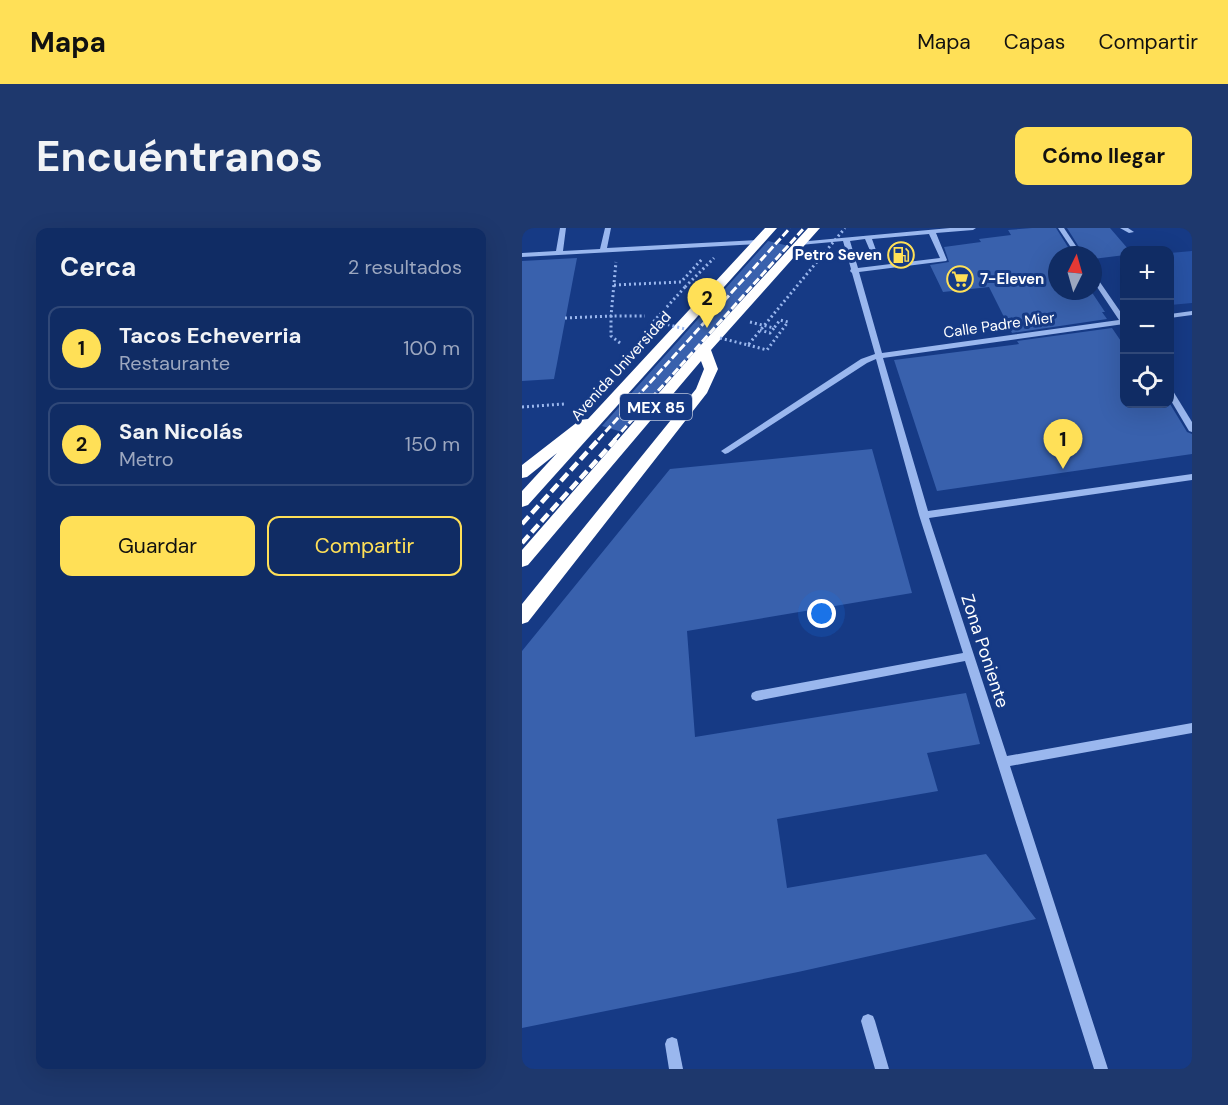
<!DOCTYPE html>
<html lang="es">
<meta charset="utf-8">
<style>
:root{--surface:#102c64;--page:#1e386d;--text:#f1f3f6;--muted:#9ca7bf;--line:#304878;--accent:#ffe057}
body{margin:0;font-family:"DM Sans",sans-serif;background:var(--page);color:var(--text)}
.controls{position:absolute;right:18px;top:18px;display:grid;overflow:hidden;border-radius:12px;box-shadow:0 6px 24px #0002}
.controls button{width:54px;height:54px;display:grid;place-items:center;padding:0;border:0;border-bottom:2px solid var(--line);background:var(--surface);color:var(--text);font:30px sans-serif}
.compass{position:absolute;left:526px;top:18px;width:54px;height:54px;border-radius:50%;background:var(--surface);box-shadow:0 6px 24px #0002;rotate:5deg}
.you{position:absolute;left:300px;top:386px;width:21px;height:21px;margin:-15px;border:4px solid #fff;border-radius:50%;background:#1a73e8;box-shadow:0 0 0 9px #1a73e833}
.badge{display:grid;place-items:center;width:39px;height:39px;border-radius:50%;background:var(--accent);color:#111;font-size:20px;font-weight:700}
.pin{position:absolute;translate:-50% -50px;filter:drop-shadow(0 2px 3px #0008)}
.pin::after{content:'';position:absolute;top:32px;width:21px;height:18px;background:inherit;clip-path:polygon(0 0,100% 0,50% 100%)}
.list{margin:0;padding:0;list-style:none}
h2{display:flex;justify-content:space-between;align-items:center;height:78px;margin:0;padding:0 24px;font-size:26px}
h2 small{font-size:20px;font-weight:400;color:var(--muted)}
.list li{display:grid;grid-template-columns:39px 1fr auto;gap:18px;align-items:center;box-sizing:border-box;height:84px;margin:0 12px 12px;padding:0 12px;border:2px solid var(--line);border-radius:12px}
.list b{display:block;font-size:22px;white-space:nowrap}
.list p{margin:0;font-size:20px;white-space:nowrap;color:var(--muted)}
.list em{font-size:20px;font-style:normal;color:var(--muted)}
.actions{display:flex;gap:12px;padding:18px 24px}
.actions a{flex:1;padding:14px 0;border:2px solid var(--accent);border-radius:12px;text-align:center;font-size:21px;color:var(--accent)}
.actions .main{background:var(--accent);color:#111}
.icon{flex:none;width:33px;height:33px;fill:none;stroke:currentColor;stroke-width:2;stroke-linecap:round;stroke-linejoin:round}
.map{position:relative;flex:none;width:670px;height:841px;overflow:hidden;border-radius:12px}
header{display:flex;align-items:center;gap:36px;box-sizing:border-box;height:84px;padding:0 30px;background:var(--accent);color:#111}
header strong{font-size:28px}
nav{display:flex;gap:33px;margin-inline-start:auto;font-size:21px}
.intro{display:flex;align-items:center;justify-content:space-between;box-sizing:border-box;height:144px;padding:0 36px}
h1{margin:0;font-size:42px}
.button{padding:15px 27px;border-radius:12px;background:var(--accent);color:#111;font-size:21px;font-weight:700}
main{display:flex;gap:36px;padding:0 36px}
aside{flex:1;background:var(--surface);border-radius:12px;box-shadow:0 6px 24px #0002}
.map>svg:first-child{display:block}
.green{fill:#2852a4}
.building{fill:#3961ad}
.lines{fill:none;stroke-linecap:round;stroke-linejoin:round}
.minor-tunnel{stroke:#395897;stroke-width:8;stroke-dasharray:8 4;stroke-linecap:butt}
.path{stroke:#9ab7ee;stroke-width:3;stroke-dasharray:2 3;stroke-linecap:butt}
.minor{fill:#9ab7ee;fill-rule:evenodd}
.highway{fill:#fff;fill-rule:evenodd}
.rail-far1{stroke:#fff;stroke-width:3;stroke-dasharray:8 3;stroke-linecap:butt}
.rail{stroke:#fff;stroke-width:4.5;stroke-dasharray:10 4.5;stroke-linecap:butt}
.path-bridge{stroke:#9ab7ee;stroke-width:3;stroke-dasharray:2 3;stroke-linecap:butt}
.labels{text-anchor:middle;dominant-baseline:central;stroke-width:6;stroke-linejoin:round;paint-order:stroke}
.far-poi-label{font-size:15px;font-weight:bold;fill:#fff;stroke:#163a85;text-anchor:end}
.far-street-label{font-size:15px;fill:#fff;stroke:#163a85}
.shield{fill:#163a85;stroke:#b9c4da;stroke-width:1.5}
.shield-label{font-size:16px;font-weight:bold;fill:#fff}
.street-label{font-size:18px;fill:#fff;stroke:#163a85}
</style>
<header>
<strong>Mapa</strong>
<nav><a>Mapa</a><a>Capas</a><a>Compartir</a></nav>
</header>
<div class="intro"><h1>Encuéntranos</h1><a class="button">Cómo llegar</a></div>
<main>
<aside>
<h2>Cerca<small>2 resultados</small></h2>
<ul class="list">
<li><span class="badge">1</span><div><b>Tacos Echeverria</b><p>Restaurante</p></div><em>100 m</em></li>
<li><span class="badge">2</span><div><b>San Nicolás</b><p>Metro</p></div><em>150 m</em></li>
</ul>
<div class="actions"><a class="main">Guardar</a><a>Compartir</a></div>
</aside>
<div class="map">
<svg width="670" height="841" viewBox="0 0 670 841">
<rect width="100%" height="100%" fill="#163a85"/>
<!-- green -->
<path class="green" d="M670 23V75L648 77V25Z"/>
<!-- building -->
<g class="building">
<path d="M510 0H534L551 27H535V63H569L583 84H580L585 91 490 105 467 59 421 64 408 37 427 34 422 19 459 14 457 11 489 7 486 2Z"/>
<path d="M545 0H588L607 22H603V27L571 31V27H562Z"/>
<path d="M246 13 267 18 100 204 80 198Z"/>
<path d="M55 30 32 151 0 153V33Z"/>
<path d="M590 100 603 119V176H648L665 204 670 206V226L415 263 372 132 497 116 495 113Z"/>
<path d="M350 221 390 365 165 403 173 509 444 465 458 516 405 525 416 563 255 591 265 660 464 626 514 691 276 744 0 800V423L148 241Z"/>
</g>
<g class="lines">
<!-- minor-tunnel -->
<path class="minor-tunnel" d="M352 25 355 34"/>
<!-- path -->
<g class="path">
<path d="M92 57 159 54 181 30"/>
<path d="M163 59 192 30"/>
<path d="M43 90 89 88 94 34"/>
<path d="M228 94 252 100 248 105 238 102"/>
<path d="M98 115 89 108V88H123"/>
<path d="M226 117 245 122 266 94 258 92 252 100"/>
<path d="M0 179 42 176"/>
</g>
<!-- minor -->
<g class="minor">
<path d="M38 0H44L41 23 78 21 83 0H89L85 20 236 12 239 14 236 16 0 29V25L34 23Z"/>
<path d="M428 0H454L451 2 414 5 425 32 424 33 337 44 360 125 597 92 571 53V46L573 47 602 89V96L361 130 406 283 670 246V252L407 290 485 528 670 495V505L488 538 586 841H572L443 433 234 473 230 471 229 468 230 465 234 463 441 425 397 287 354 131 345 135 206 225 203 226 199 223 339 131 353 126 330 45 328 43 329 41 321 13 278 17 276 16V14ZM407 6 418 30 336 40 328 13 343 11 349 25 352 27 355 25 350 11Z"/>
<path d="M536 0H542L560 27H554Z"/>
<path d="M598 0H606L612 4 607 5Z"/>
<path d="M670 83V87L648 90V86Z"/>
<path d="M648 162 651 163 670 194V204L667 203 648 171Z"/>
<path d="M346 786 351 788 353 793 367 841H353L339 793 341 788Z"/>
<path d="M150 809 155 811 161 841H147L143 816 145 811Z"/>
</g>
<!-- highway -->
<g class="highway">
<path d="M243 0H255L6 277 0 279V263L35 225 5 249 0 250V237L58 192 66 191Z"/>
<path d="M286 0H298L189 122 196 141 185 165 6 394 0 396V376L174 161 182 141 179 133 6 337 0 339V322L177 119Z"/>
</g>
<!-- rail-far1 -->
<g class="rail-far1">
<path d="M76 212 268 0"/>
<path d="M92 212 282 0"/>
</g>
<!-- rail -->
<g class="rail">
<path d="M0 296 77 211"/>
<path d="M0 315 94 211"/>
</g>
<!-- path-bridge -->
<g class="path-bridge">
<path d="M163 59 132 93 163 101"/>
<path d="M198 110 226 117 323 0"/>
</g>
</g>
<!-- icons -->
<defs>
<g id="fuel-ring" transform="scale(1.35)"><circle r="9.5" fill="#163a85" stroke="#ffe057" stroke-width="1.5"/><path d="M-5.5-6h7V0h2V4h1.3V-2.5L3-4.5l.8-.8L6-3V5H2.5V1h-1V6h-7ZM-4.2-4.7v3.2H.2V-4.7Z" fill="#ffe057"/></g>
<g id="supermarket-ring" transform="scale(1.35)"><circle r="9.5" fill="#163a85" stroke="#ffe057" stroke-width="1.5"/><path d="M-6-5.5h2.5l.6 2H6L4.5 2H-2.5L-4.4-4H-6ZM-1.5 3.2a1.3 1.3 0 1 0 .1 0ZM3 3.2a1.3 1.3 0 1 0 .1 0Z" fill="#ffe057"/></g>
</defs>
<g fill-rule="evenodd">
<use href="#fuel-ring" x="379" y="27"/>
<use href="#supermarket-ring" x="438" y="51"/>
</g>
<g class="labels">
<!-- far-poi labels -->
<g class="far-poi-label">
<text x="360" y="27">Petro Seven</text>
<text x="458" y="51" text-anchor="start">7-Eleven</text>
</g>
<!-- far-street labels -->
<g class="far-street-label">
<text transform="translate(477 97) rotate(-8)">Calle Padre Mier</text>
<text transform="translate(99 138) rotate(-48)">Avenida Universidad</text>
</g>
<!-- shield labels -->
<rect class="shield" x="98" y="166" width="72" height="26" rx="4.5"/>
<g class="shield-label">
<text x="134" y="179">MEX 85</text>
</g>
<!-- street labels -->
<g class="street-label">
<text transform="translate(463 423) rotate(72)">Zona Poniente</text>
</g>
</g>
</svg>
<div class="controls">
<button>+</button>
<button>−</button>
<button><svg class="icon" aria-label="locate" viewBox="0 0 24 24"><circle cx="12" cy="12" r="6"/><path d="M12 2v4M12 18v4M2 12h4M18 12h4"/></svg></button>
</div>
<svg class="compass" viewBox="-18 -18 36 36"><path d="M0-13l5 13h-10z" fill="#e53935"/><path d="M0 13l5-13h-10z" fill="#9ca7bf"/></svg>
<div class="you"></div>
<div class="pin badge" style="left:541px;top:241px">1</div>
<div class="pin badge" style="left:185px;top:100px">2</div>
</div>
</main>
